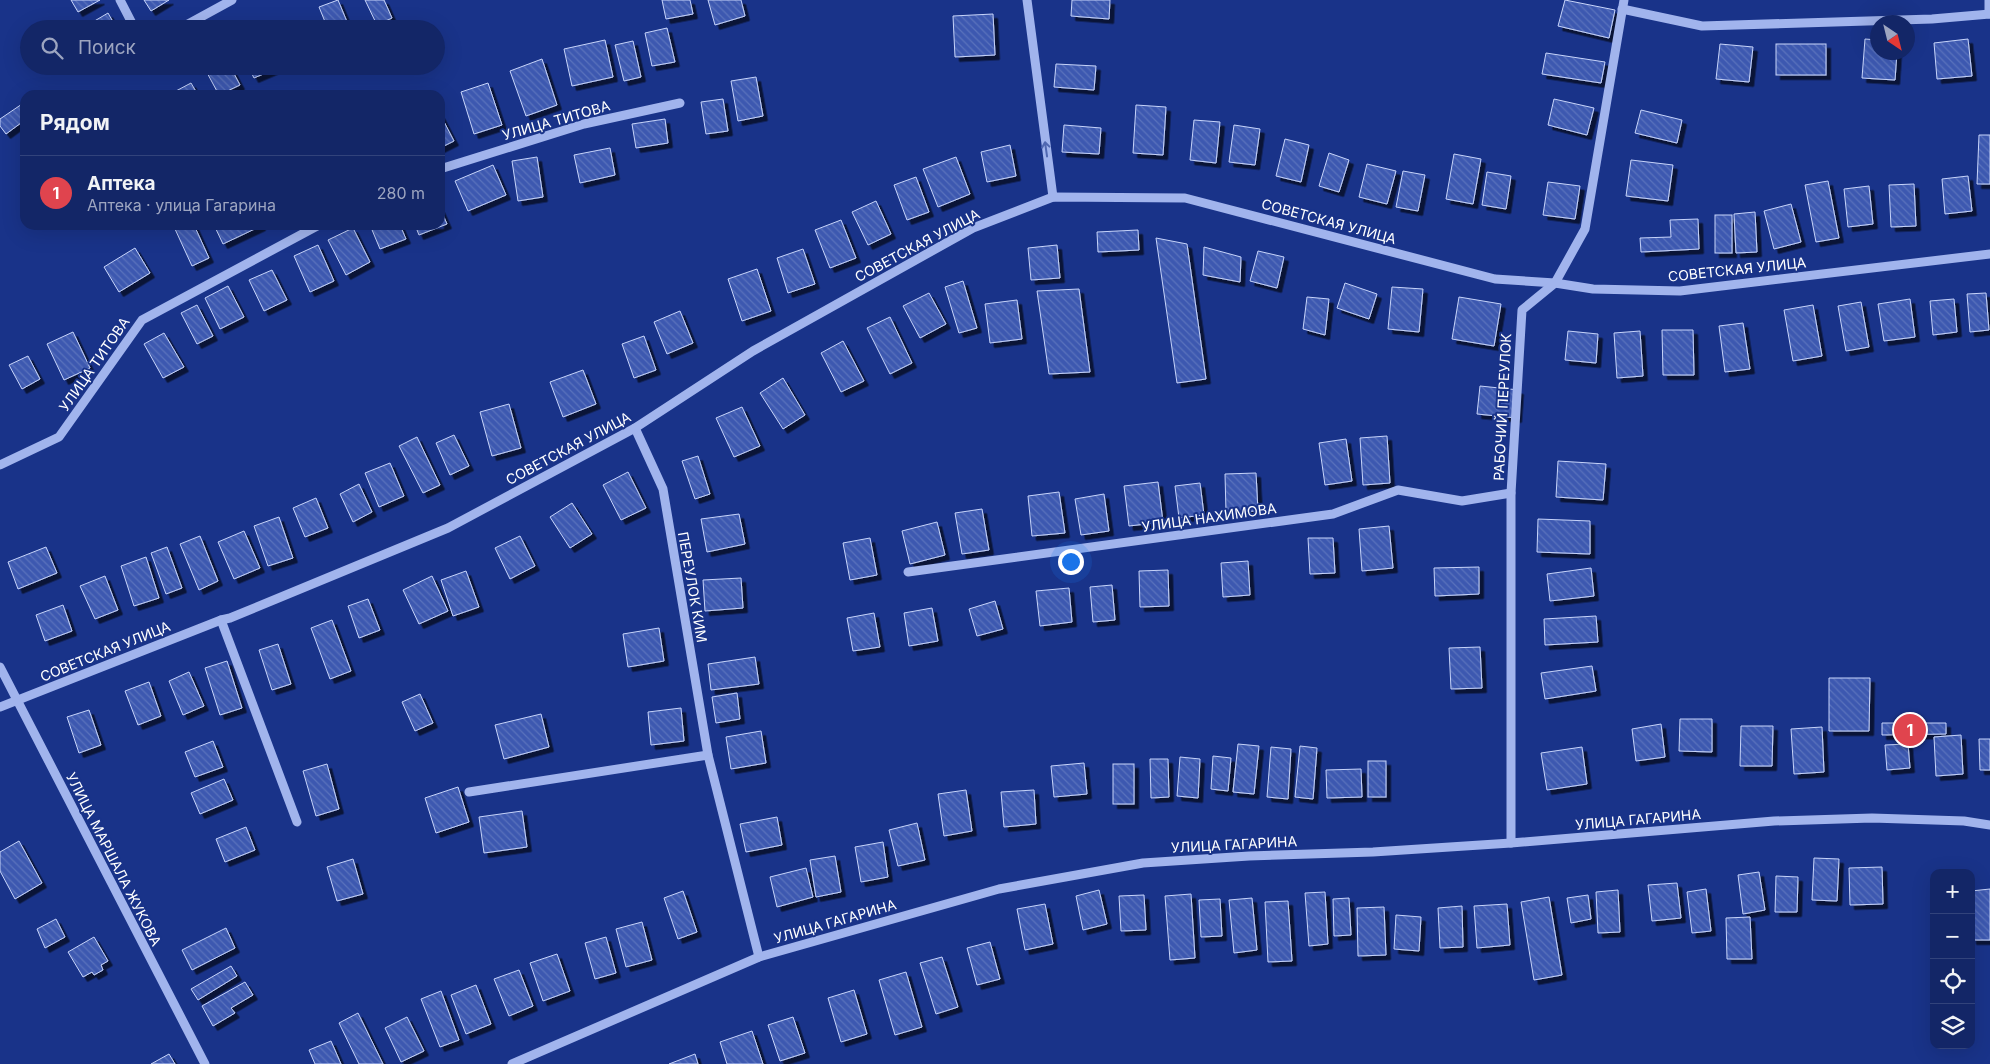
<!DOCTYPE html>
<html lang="ru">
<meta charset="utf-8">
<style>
:root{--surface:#132667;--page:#1c2e6d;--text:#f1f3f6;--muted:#9da5c0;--line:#32437b;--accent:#fff05d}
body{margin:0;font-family:Inter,sans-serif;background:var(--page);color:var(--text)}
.controls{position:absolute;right:15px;bottom:15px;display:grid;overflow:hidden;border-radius:10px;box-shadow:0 5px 20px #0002}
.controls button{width:45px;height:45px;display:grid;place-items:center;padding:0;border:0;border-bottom:1px solid var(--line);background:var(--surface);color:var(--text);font:25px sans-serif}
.compass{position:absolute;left:1870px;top:15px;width:45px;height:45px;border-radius:50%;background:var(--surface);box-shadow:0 5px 20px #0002;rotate:145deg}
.you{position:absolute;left:1070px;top:561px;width:18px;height:18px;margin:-12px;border:4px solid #fff;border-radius:50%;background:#1a73e8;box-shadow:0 0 0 8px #1a73e833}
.badge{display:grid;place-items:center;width:32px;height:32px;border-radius:50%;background:var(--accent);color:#fff;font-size:16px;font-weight:700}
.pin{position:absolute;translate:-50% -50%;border:2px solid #fff;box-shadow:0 1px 5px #0006}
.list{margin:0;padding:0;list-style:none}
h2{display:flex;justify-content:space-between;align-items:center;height:65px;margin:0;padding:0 20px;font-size:21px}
h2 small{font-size:16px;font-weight:400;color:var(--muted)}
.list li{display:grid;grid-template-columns:32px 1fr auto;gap:15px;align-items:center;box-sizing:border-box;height:75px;padding:0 20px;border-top:1px solid var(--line)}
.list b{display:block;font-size:19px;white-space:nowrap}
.list p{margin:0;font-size:16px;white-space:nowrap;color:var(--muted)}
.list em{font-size:16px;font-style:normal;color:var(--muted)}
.icon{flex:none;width:28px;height:28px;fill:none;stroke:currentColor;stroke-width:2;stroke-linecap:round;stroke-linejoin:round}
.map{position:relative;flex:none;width:1990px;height:1064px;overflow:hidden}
.search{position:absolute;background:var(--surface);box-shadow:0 5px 20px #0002;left:20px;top:20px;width:425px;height:55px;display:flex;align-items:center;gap:12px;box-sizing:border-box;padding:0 18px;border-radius:28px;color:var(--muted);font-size:19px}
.panel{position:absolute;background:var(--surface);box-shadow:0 5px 20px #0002;left:20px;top:90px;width:425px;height:140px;border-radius:15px}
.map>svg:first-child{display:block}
.building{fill:url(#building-back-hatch);stroke:#c7d4fa;filter:url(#shadow)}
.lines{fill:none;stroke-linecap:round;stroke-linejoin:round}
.minor{stroke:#a1b4ed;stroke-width:9}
.oneway{stroke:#4f67b1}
.labels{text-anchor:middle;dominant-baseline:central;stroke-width:4;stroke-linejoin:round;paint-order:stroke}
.street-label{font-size:14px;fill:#fff;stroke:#193389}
</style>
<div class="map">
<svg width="1990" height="1064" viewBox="0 0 1990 1064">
<defs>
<pattern id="building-back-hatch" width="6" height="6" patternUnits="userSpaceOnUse" patternTransform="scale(1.25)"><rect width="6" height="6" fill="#3d59b0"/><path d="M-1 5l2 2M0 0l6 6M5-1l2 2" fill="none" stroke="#5a72bc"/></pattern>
<filter id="shadow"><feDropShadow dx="4.5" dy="4.5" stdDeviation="0" flood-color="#0009"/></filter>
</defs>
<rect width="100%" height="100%" fill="#193389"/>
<!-- building -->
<g class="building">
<path d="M71 0H100L78 12Z"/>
<path d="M144 0H169L151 11Z"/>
<path d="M338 0 350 29H328L319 7Z"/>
<path d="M365 0H384L392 18 377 25Z"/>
<path d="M662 0H690L693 14 666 19Z"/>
<path d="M708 0H741L745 16 715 25Z"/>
<path d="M1072 0H1110L1109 19 1071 16Z"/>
<path d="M1565 0 1615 10 1609 38 1558 26Z"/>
<path d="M108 13 117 29H81Z"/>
<path d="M993 14 995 55 955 57 953 16Z"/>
<path d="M667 28 675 62 652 66 645 33Z"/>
<path d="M1865 39 1878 40V52H1897L1895 80 1862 78Z"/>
<path d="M1968 39 1972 76 1937 79 1934 43Z"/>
<path d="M605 40 613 77 572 86 564 49Z"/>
<path d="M633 41 641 77 624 81 615 45Z"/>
<path d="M1720 44 1753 47 1749 82 1716 79Z"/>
<rect x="1776" y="44" width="50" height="31"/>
<path d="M1546 53 1605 62 1601 83 1542 74Z"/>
<path d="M542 59 557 105 526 116 510 71Z"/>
<path d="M1056 64 1096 66 1094 90 1054 87Z"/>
<path d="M209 66H230L240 85 219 95 205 69Z"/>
<path d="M248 66H274L275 69 254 78Z"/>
<path d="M756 77 763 116 738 121 731 81Z"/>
<path d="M191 83 198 95H176L174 92Z"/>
<path d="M488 83 502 125 474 134 461 92Z"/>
<path d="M723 99 728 131 706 134 701 102Z"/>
<path d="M1554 99 1594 108 1587 135 1548 125Z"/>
<path d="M25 102V120L6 134 0 126V119Z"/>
<path d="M1136 105 1166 107 1163 155 1133 153Z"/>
<path d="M1641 110 1682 120 1677 143 1635 133Z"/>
<path d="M440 114 454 141 440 148Z"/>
<path d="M665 119 668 143 636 148 632 124Z"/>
<path d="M1194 120 1220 122 1216 163 1190 160Z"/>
<path d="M1064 125 1101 128 1099 154 1062 152Z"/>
<path d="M1234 125 1260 129 1255 165 1229 162Z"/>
<path d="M1979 135H1990V184H1977Z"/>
<path d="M1285 139 1309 145 1301 182 1276 176Z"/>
<path d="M1010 145 1016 176 987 182 981 152Z"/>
<path d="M610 148 615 175 580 183 574 155Z"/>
<path d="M1329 153 1349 160 1339 192 1319 186Z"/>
<path d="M1454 154 1481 159 1473 204 1446 199Z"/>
<path d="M537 157 543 197 518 201 512 161Z"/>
<path d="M956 157 970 194 938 207 923 169Z"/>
<path d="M1631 160 1673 165 1668 201 1626 196Z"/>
<path d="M1367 164 1396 171 1387 204 1359 197Z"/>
<path d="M493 165 506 195 468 211 455 181Z"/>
<path d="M1403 171 1425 175 1418 211 1396 207Z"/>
<path d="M1487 172 1511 176 1506 209 1482 205Z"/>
<path d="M1968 176 1972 211 1945 214 1942 179Z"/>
<path d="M916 177 929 212 907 220 894 185Z"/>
<path d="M1828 181 1839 238 1816 242 1805 185Z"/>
<path d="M1548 182 1580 186 1575 219 1543 215Z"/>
<path d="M1914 184 1916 226 1891 227 1889 185Z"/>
<path d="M1869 186 1873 224 1848 227 1844 189Z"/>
<path d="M876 201 891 234 868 245 852 212Z"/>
<path d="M1791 204 1801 242 1774 249 1764 211Z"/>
<path d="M440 208 447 224 419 235 415 225H440Z"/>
<path d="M1755 212 1757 252 1736 253 1734 214Z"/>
<rect x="1715" y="215" width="17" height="38"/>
<path d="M1698 219 1699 249 1641 252 1640 238 1671 237 1670 220Z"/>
<path d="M841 220 856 258 830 268 815 230Z"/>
<path d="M182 225H194L209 258 192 266 175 229Z"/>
<path d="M214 225H261V226L223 244Z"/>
<path d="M370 225H400L406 239 380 249Z"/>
<path d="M353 228 370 262 346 275 328 240Z"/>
<path d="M1138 230 1139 250 1098 252 1097 232Z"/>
<path d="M1156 238 1187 244 1206 379 1177 383Z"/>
<path d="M318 245 334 281 310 292 294 256Z"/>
<path d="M1057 245 1060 278 1031 280 1028 248Z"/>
<path d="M1204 247 1241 257 1240 282 1203 275Z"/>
<path d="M135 248 150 273 119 292 104 267Z"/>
<path d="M803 249 815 284 788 293 777 258Z"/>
<path d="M1258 251 1284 257 1277 288 1250 281Z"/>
<path d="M757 269 771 311 742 321 728 279Z"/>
<path d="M272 270 287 300 264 311 249 280Z"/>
<path d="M963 281 977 328 959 333 945 287Z"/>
<path d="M1345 283 1377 294 1369 319 1337 308Z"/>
<path d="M228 286 244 317 220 329 205 298Z"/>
<path d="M1392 287 1423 289 1419 332 1388 329Z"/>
<path d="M1079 289 1090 372 1049 374 1037 291Z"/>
<path d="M929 293 946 324 920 338 903 306Z"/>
<path d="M1986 293 1989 330 1970 332 1967 294Z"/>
<path d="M1307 297 1329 299 1325 335 1303 329Z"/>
<path d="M1459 297 1501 304 1494 346 1452 339Z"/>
<path d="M1910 299 1915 337 1884 341 1878 304Z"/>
<path d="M1954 299 1957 332 1933 335 1930 301Z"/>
<path d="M1017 300 1022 339 990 343 985 304Z"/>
<path d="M1861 302 1869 347 1846 351 1838 306Z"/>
<path d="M197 305 213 336 197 344 181 313Z"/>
<path d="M1813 305 1822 356 1793 361 1784 310Z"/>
<path d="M680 311 693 343 667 354 654 322Z"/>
<path d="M890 317 912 363 890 374 867 328Z"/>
<path d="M1743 323 1750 369 1725 372 1719 326Z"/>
<path d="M1662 330H1693L1694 375H1663Z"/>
<path d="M1568 331 1598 334 1596 363 1565 360Z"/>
<path d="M1640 331 1643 376 1617 378 1614 333Z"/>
<path d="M73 332 90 368 64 380 47 344Z"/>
<path d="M164 333 184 367 163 378 144 344Z"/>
<path d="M644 336 656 370 634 378 622 344Z"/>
<path d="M843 341 864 381 841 392 821 353Z"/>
<path d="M28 356 40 379 22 389 9 365Z"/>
<path d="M583 370 596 404 563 417 550 382Z"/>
<path d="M783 378 805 415 783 429 760 393Z"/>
<path d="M1480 386 1519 390 1517 418 1477 414Z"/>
<path d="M509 404 521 448 492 456 480 412Z"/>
<path d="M742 407 760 446 734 457 716 418Z"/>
<path d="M454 435 469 466 450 475 436 443Z"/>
<path d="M1387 436 1390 483 1363 485 1360 438Z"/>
<path d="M417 437 440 485 423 493 399 446Z"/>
<path d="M1346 439 1352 481 1325 485 1319 443Z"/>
<path d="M698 456 710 494 695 499 682 461Z"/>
<path d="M1558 461 1606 464 1603 500 1556 497Z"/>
<path d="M390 463 404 496 379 507 365 473Z"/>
<path d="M628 472 646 508 621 520 603 485Z"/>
<path d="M1256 473 1258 511 1226 512 1225 474Z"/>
<path d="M1158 482 1163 522 1129 526 1124 486Z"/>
<path d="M1200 483 1204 515 1179 518 1175 486Z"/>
<path d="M359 484 372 512 353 522 340 494Z"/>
<path d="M1059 492 1065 533 1032 536 1028 496Z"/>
<path d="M1104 494 1109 531 1081 535 1075 499Z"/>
<path d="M316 498 328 528 305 537 293 508Z"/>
<path d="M572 503 592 534 570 548 550 517Z"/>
<path d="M982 509 989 550 962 554 955 513Z"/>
<path d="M739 514 745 544 707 552 701 519Z"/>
<path d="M279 517 293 558 268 566 254 526Z"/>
<path d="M1538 519 1590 521V554L1537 552Z"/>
<path d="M937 522 945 555 910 564 902 531Z"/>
<path d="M1389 526 1393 568 1362 571 1359 529Z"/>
<path d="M244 531 260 568 234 579 218 542Z"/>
<path d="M200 536 218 581 199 590 180 544Z"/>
<path d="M520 536 535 566 510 579 495 548Z"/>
<path d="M870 538 877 575 850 580 843 543Z"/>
<path d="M1308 538H1333L1335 573 1310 574Z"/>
<path d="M46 547 57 573 18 589 8 562Z"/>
<path d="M167 547 182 588 166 594 151 553Z"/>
<path d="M146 557 159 598 134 606 121 566Z"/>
<path d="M1248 561 1250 595 1223 597 1221 563Z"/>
<path d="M1479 567V594L1435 596 1434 568Z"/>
<path d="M1591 568 1594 596 1550 601 1547 574Z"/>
<path d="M1168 570 1169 606 1140 607 1139 571Z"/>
<path d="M466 571 479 607 453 616 441 580Z"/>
<path d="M105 576 118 610 95 619 80 586Z"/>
<path d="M432 576 448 611 419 624 403 590Z"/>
<path d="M741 578 743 608 705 611 703 580Z"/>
<path d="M1112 585 1115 620 1093 622 1090 587Z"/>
<path d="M1069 588 1072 622 1040 626 1036 591Z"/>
<path d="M368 599 380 630 359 638 348 606Z"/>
<path d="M995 601 1003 629 977 636 969 609Z"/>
<path d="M63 605 72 631 45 641 36 615Z"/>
<path d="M932 608 938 641 909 646 904 613Z"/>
<path d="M874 613 880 647 853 651 847 618Z"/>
<path d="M1596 616 1598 642 1545 645 1544 619Z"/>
<path d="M332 620 351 671 330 679 311 628Z"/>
<path d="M659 628 664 661 628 667 623 634Z"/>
<path d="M278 644 291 684 272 690 259 650Z"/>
<path d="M1480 647 1482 688 1451 689 1449 648Z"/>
<path d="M755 657 759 684 711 690 708 664Z"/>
<path d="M227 661 242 708 220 715 205 668Z"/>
<path d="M1592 666 1596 691 1545 699 1541 673Z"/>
<path d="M189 672 204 706 183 715 169 681Z"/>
<path d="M1829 678H1870L1869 731H1829Z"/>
<path d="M149 682 161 716 138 725 125 691Z"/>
<path d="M737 693 740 719 716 723 712 697Z"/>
<path d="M420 694 433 723 415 731 402 702Z"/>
<path d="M681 708 684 741 651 745 648 712Z"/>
<path d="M89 710 101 745 79 753 67 717Z"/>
<path d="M541 714 549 747 504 759 495 725Z"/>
<path d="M1680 719H1712V752L1679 751Z"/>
<path d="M1882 723H1946V734L1882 735Z"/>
<path d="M1661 724 1665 757 1636 761 1632 729Z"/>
<path d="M1741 726H1773L1772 766H1740Z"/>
<path d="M1822 727 1824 772 1794 774 1791 729Z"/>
<path d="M761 731 766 763 731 769 726 737Z"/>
<path d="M1961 735 1963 774 1936 776 1934 737Z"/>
<path d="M1979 739H1990V770H1980Z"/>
<path d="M213 741 223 767 195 777 185 752Z"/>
<path d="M1238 744 1259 746 1254 794 1233 792Z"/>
<path d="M1908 744 1910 768 1887 770 1885 745Z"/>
<path d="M1300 746 1317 748 1313 799 1295 797Z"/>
<path d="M1271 747 1291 749 1288 799 1267 797Z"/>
<path d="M1582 747 1587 784 1547 790 1541 753Z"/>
<path d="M1213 756 1231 758 1228 791 1211 789Z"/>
<path d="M1180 757 1200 759 1198 798 1177 796Z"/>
<path d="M1150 759H1168L1169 797 1151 798Z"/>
<rect x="1368" y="761" width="18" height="36"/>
<path d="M1084 763 1087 794 1054 797 1051 766Z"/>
<path d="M327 764 339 809 316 816 303 771Z"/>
<rect x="1113" y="764" width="21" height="40"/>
<path d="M1361 769 1362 797 1327 798 1326 770Z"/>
<path d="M224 779 233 800 200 814 191 793Z"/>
<path d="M458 787 469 822 436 833 425 798Z"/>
<path d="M966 790 972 831 944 836 938 794Z"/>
<path d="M1034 790 1036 824 1004 827 1001 792Z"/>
<path d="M522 811 527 847 484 853 479 817Z"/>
<path d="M777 817 782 845 746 852 740 824Z"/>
<path d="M917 823 925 860 898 866 889 830Z"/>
<path d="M246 827 255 850 225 862 216 839Z"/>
<path d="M19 841 42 883 15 899 0 871V852Z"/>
<path d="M883 842 888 877 861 882 855 847Z"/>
<path d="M835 856 841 892 816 897 810 860Z"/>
<path d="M1814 858 1839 859 1837 901 1812 900Z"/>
<path d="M353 859 363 894 337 901 327 867Z"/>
<path d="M1882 867 1883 904 1850 905 1849 868Z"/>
<path d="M806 868 813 897 777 907 770 877Z"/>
<path d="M1759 872 1765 910 1743 914 1738 875Z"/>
<path d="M1776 876 1798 877 1797 912H1775Z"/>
<path d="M1677 883 1681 918 1652 921 1648 885Z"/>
<path d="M1706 889 1711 931 1692 933 1687 892Z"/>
<path d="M1990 889V940H1972L1971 891Z"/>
<path d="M1099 890 1107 924 1083 930 1076 896Z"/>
<path d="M1618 890 1620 932 1598 933 1596 892Z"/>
<path d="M683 891 697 932 678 939 664 898Z"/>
<path d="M1325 892 1328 944 1309 946 1305 893Z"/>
<path d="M1191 894 1195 958 1170 960 1165 896Z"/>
<path d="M1144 895 1146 930 1121 931 1119 896Z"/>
<path d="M1588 895 1591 919 1571 923 1567 898Z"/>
<path d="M1549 897 1562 975 1534 980 1521 902Z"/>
<path d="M1252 898 1257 950 1234 953 1229 900Z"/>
<path d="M1349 898 1351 935 1334 936 1333 899Z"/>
<path d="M1220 899 1222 936 1201 937 1199 900Z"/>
<path d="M1288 901 1292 961 1268 962 1265 902Z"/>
<path d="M1045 904 1053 944 1025 950 1017 909Z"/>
<path d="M1507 904 1510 945 1477 948 1474 906Z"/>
<path d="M1462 906 1463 947 1440 948 1438 908Z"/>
<path d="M1384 907 1386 955 1358 956 1357 908Z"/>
<path d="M1396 915 1421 917 1419 951 1394 949Z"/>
<path d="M1750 917 1752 959H1727L1726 918Z"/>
<path d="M56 919 65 937 45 948 37 929Z"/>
<path d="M642 922 652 960 626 967 616 929Z"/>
<path d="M226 928 235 948 192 970 182 950Z"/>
<path d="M94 937 108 961 101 965 103 970 94 975 92 972 83 977 68 952Z"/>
<path d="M606 937 616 973 595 979 585 943Z"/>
<path d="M990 942 1000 979 977 985 967 948Z"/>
<path d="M557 954 570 991 543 1001 530 963Z"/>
<path d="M942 957 958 1007 936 1014 920 963Z"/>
<path d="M231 966 237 976 198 1000 191 989Z"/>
<path d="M519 970 533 1006 509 1016 494 979Z"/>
<path d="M906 972 922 1027 895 1035 879 980Z"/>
<path d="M245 982 253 995 231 1008 235 1013 213 1026 202 1006Z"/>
<path d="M476 985 491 1024 466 1034 451 995Z"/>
<path d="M854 990 867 1034 841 1042 828 998Z"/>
<path d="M441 991 459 1040 440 1047 421 999Z"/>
<path d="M358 1013 383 1064H359L339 1023Z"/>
<path d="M407 1017 424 1051 401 1062 385 1028Z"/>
<path d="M793 1017 805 1053 780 1061 768 1025Z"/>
<path d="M752 1031 763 1064H727L720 1042Z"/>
<path d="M331 1041 341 1064H315L309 1050Z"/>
<path d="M169 1054 175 1064H151Z"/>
<path d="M695 1054 698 1064H669Z"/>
</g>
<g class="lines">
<!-- minor -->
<g class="minor">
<path d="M120 0 135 29"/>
<path d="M1027 0 1053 197"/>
<path d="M1622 9 1702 26 1932 19 1990 14"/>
<path d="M1989 14V0"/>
<path d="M179 29 232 0"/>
<path d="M440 169 584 124 680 103"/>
<path d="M635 428 663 489 708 755 759 957"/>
<path d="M0 465 59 437 142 320 319 225"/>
<path d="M908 572 1333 514 1398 490 1462 501 1511 493"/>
<path d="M221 620 297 822"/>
<path d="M0 667 205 1064"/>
<path d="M0 707 221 620 230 618 448 528 635 428 753 351 973 228 1053 197 1185 198 1495 279 1555 283 1593 289 1680 291 1990 254"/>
<path d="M469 792 708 755"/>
<path d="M1511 843V493L1522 310 1555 283 1585 229 1624 0"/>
<path d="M512 1064 759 957 999 889 1143 863 1249 856 1373 852 1511 843 1774 821 1872 818 1964 821 1990 825"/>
</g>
</g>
<!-- one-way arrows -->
<defs><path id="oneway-shaft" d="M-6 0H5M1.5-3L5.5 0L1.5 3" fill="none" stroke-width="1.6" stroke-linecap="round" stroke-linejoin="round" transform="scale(1.25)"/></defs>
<use class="oneway" href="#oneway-shaft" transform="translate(1046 149) rotate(-98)"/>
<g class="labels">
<!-- street labels -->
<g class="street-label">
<text transform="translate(556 120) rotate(-16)">УЛИЦА ТИТОВА</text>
<text transform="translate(1329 221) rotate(15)">СОВЕТСКАЯ УЛИЦА</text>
<text transform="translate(917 245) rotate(-28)">СОВЕТСКАЯ УЛИЦА</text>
<text transform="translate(1737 269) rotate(-6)">СОВЕТСКАЯ УЛИЦА</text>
<text transform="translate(94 364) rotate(-55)">УЛИЦА ТИТОВА</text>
<text transform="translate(1502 407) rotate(-87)">РАБОЧИЙ ПЕРЕУЛОК</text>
<text transform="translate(568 448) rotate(-28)">СОВЕТСКАЯ УЛИЦА</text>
<text transform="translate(1209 517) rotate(-8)">УЛИЦА НАХИМОВА</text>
<text transform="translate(693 587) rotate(80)">ПЕРЕУЛОК КИМ</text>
<text transform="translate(105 651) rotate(-22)">СОВЕТСКАЯ УЛИЦА</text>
<text transform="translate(1638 819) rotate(-5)">УЛИЦА ГАГАРИНА</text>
<text transform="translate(1234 844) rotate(-3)">УЛИЦА ГАГАРИНА</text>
<text transform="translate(114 859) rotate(63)">УЛИЦА МАРШАЛА ЖУКОВА</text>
<text transform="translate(835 921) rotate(-16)">УЛИЦА ГАГАРИНА</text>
</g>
</g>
</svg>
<div class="controls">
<button>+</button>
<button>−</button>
<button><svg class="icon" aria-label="locate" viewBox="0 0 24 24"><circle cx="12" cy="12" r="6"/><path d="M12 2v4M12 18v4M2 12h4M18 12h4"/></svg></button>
<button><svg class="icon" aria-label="layers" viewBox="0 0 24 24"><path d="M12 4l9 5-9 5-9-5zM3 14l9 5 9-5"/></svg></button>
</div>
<svg class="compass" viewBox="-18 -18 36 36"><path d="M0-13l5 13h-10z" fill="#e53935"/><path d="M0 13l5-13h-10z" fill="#9da5c0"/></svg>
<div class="you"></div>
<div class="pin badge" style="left:1910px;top:730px;background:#e0444e">1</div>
<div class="search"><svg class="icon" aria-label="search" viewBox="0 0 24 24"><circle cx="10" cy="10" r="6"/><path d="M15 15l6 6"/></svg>Поиск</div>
<section class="panel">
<h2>Рядом<small></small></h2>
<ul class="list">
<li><span class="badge" style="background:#e0444e">1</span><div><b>Аптека</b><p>Аптека · улица Гагарина</p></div><em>280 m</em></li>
</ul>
</section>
</div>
